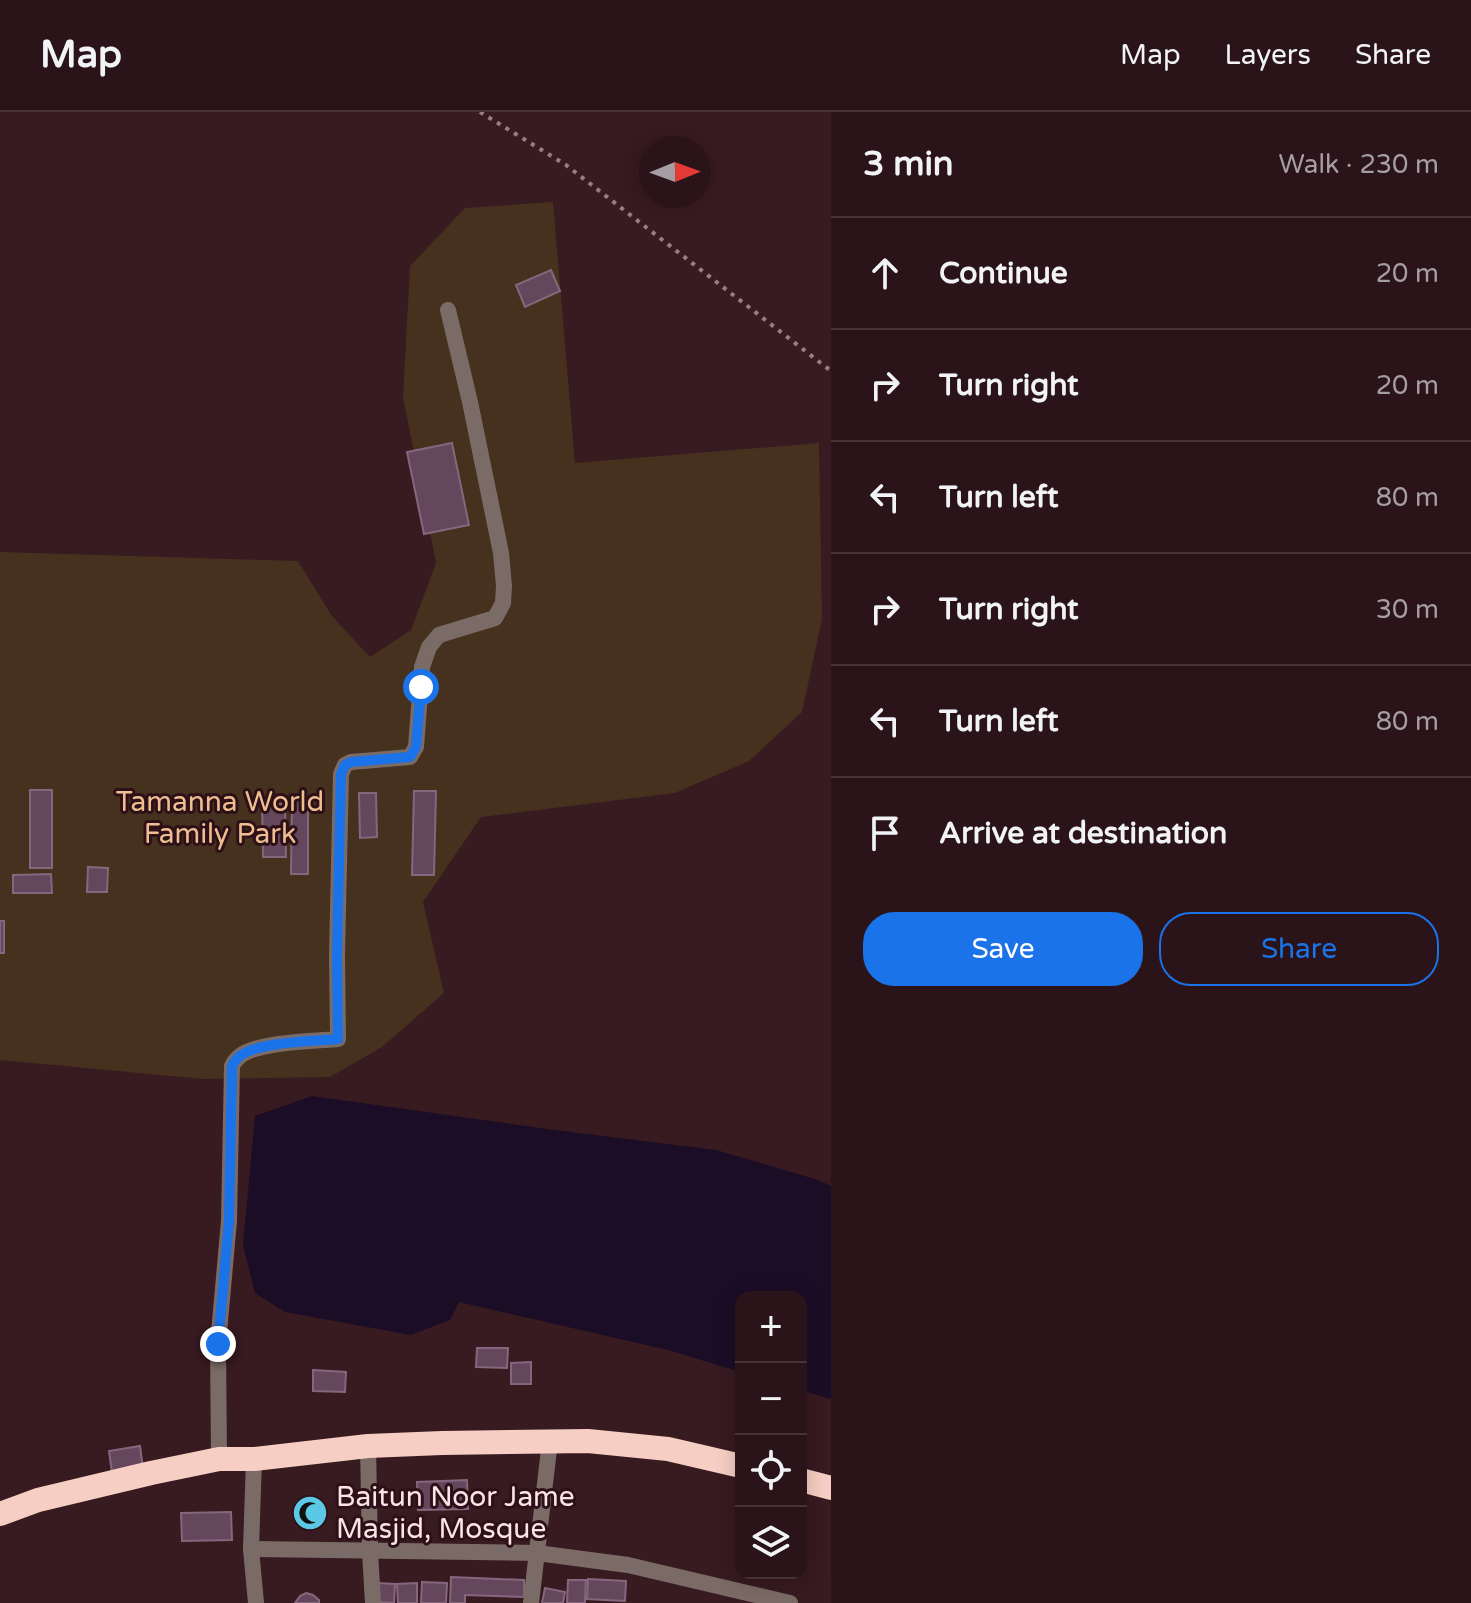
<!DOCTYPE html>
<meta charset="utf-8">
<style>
:root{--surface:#2a1419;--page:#362126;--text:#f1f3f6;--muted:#a59ea2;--line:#463338;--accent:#1a73e8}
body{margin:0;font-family:"Varela Round",sans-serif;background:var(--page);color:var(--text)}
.controls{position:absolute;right:24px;bottom:24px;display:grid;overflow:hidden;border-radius:16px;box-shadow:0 4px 20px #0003}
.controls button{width:72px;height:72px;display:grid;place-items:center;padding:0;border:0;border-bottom:2px solid var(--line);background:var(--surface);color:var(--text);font:40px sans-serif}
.compass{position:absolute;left:639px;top:24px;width:72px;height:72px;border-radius:50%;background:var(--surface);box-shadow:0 4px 20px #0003;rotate:89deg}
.stop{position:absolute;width:24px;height:24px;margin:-18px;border:6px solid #1a73e8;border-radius:50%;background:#fff}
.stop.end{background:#1a73e8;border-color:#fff;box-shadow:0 2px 8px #0008}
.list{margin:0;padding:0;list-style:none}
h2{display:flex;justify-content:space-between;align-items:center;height:104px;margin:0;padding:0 32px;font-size:34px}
h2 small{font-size:26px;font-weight:400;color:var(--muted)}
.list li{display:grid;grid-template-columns:52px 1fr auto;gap:24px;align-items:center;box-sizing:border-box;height:112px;padding:0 32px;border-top:2px solid var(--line)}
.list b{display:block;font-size:30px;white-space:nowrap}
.list em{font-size:26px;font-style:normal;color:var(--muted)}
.actions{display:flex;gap:16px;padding:24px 32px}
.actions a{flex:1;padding:18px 0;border:2px solid var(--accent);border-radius:32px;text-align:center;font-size:28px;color:var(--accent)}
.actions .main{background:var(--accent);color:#fff}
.icon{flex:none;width:44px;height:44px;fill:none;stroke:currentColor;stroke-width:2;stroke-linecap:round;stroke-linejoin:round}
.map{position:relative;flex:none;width:831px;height:1491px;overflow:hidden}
header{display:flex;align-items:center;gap:48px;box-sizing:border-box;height:112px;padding:0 40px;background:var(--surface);border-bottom:2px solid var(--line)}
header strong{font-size:38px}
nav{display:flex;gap:44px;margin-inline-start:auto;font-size:28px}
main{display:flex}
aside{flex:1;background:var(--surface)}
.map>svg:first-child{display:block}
.green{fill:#45311e}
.water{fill:#1b0d26}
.building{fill:#65475d;stroke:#85677d;stroke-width:2}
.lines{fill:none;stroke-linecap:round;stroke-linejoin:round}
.path{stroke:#987e84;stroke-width:4;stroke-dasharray:4 6;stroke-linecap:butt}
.street{stroke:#7b6b67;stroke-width:16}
.highway{stroke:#f7cec3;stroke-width:24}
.route{stroke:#1a73e8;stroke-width:10}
.labels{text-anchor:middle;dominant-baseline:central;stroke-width:6;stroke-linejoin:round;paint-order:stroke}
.park-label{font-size:28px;fill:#efbe90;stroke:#2e1018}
.poi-label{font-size:28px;fill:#fae4e8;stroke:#2e1018;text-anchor:start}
</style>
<header>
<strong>Map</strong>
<nav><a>Map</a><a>Layers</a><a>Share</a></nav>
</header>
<main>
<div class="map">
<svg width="831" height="1491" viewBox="0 0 831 1491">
<rect width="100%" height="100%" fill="#381a21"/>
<!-- green -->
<path class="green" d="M553 90 575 351 819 331 822 507 802 600 749 649 675 681 481 705 423 790 444 881 382 935 330 965 203 967 0 948V440L298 449 332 504 370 545 411 518 436 451 403 285 410 154 465 96Z"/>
<!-- water -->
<path class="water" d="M312 984 555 1018 716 1038 818 1068 831 1074V1287L801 1278V1185H741V1260L668 1238 459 1190 450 1208 411 1223 285 1200 255 1181 243 1133 255 1004Z"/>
<!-- building -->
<g class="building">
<path d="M551 158 560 179 525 195 516 173Z"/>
<path d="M452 331 469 413 424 422 407 340Z"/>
<rect x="30" y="678" width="22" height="78"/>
<path d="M414 679H436L434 763H412Z"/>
<path d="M359 681H376L377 725 360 726Z"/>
<path d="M292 689H308V762H291Z"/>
<path d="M262 692H285L286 745H263Z"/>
<path d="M88 755 108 756 107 780H87Z"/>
<path d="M51 762 52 781H13V763Z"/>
<rect x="0" y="809" width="4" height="32"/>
<path d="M477 1236H508L507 1256 476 1255Z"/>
<path d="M531 1250V1272H511V1251Z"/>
<path d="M313 1258 346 1260 345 1280 313 1279Z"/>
<path d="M140 1334 143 1357 112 1361 109 1339Z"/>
<path d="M467 1368 468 1397 418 1398 417 1370Z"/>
<path d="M231 1400 232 1428 182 1429 181 1401Z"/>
<path d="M451 1465 524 1468V1485L465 1483V1491H450Z"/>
<path d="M588 1467 626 1469 625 1489 587 1487Z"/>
<path d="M568 1468H586L585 1491H567Z"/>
<path d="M422 1470 447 1471 446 1491H421Z"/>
<path d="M378 1471 395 1472 394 1491 377 1490Z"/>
<path d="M417 1471V1491H398L397 1472Z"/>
<path d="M545 1476 565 1480 563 1491H542Z"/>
<path d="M306 1481 313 1483 319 1488V1491H295L300 1484Z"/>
</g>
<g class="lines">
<!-- path -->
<path class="path" d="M480 0 566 53 831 259"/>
<!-- street -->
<g class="street">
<path d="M368 1334 370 1440 373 1491"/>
<path d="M219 1347 218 1232 229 1109 232 954C234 950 236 947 240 944 257 930 314 929 338 927L337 843 341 662 345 653 351 650 410 645 416 635 422 555 429 535 439 523 495 506 503 491 504 474 501 441 470 290 448 198"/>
<path d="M254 1347 251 1437 256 1491"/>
<path d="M251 1437 537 1441 628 1453 790 1491"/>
<path d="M531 1491 550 1329"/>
</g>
<!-- highway -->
<g class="highway">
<path d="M801 1368 831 1376"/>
<path d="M0 1402 38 1388 151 1361 219 1347H254L368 1334 442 1331 588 1329 668 1337 741 1354"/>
</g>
</g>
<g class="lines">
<!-- route -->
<path class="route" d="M218 1232 229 1109 232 954C234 950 236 947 240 944 257 930 314 929 338 927L337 843 341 662 345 653 351 650 410 645 416 635 421 575"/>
</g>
<!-- icons -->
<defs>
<g id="mosque-disc" transform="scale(1.8)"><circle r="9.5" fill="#5bc8e6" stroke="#2e1018"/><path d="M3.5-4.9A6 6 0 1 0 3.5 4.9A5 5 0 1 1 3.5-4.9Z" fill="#111"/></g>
</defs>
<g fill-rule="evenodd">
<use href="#mosque-disc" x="310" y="1401"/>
</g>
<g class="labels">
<!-- park labels -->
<g class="park-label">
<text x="220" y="690">Tamanna World<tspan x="220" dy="32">Family Park</tspan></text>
</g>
<!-- poi labels -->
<g class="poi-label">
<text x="336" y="1385">Baitun Noor Jame<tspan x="336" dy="32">Masjid, Mosque</tspan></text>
</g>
</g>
</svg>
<div class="controls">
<button>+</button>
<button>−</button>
<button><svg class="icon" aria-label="locate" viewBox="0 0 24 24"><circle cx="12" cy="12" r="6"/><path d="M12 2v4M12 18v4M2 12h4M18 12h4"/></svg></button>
<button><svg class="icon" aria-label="layers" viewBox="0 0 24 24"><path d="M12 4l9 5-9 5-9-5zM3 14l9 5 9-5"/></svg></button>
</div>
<svg class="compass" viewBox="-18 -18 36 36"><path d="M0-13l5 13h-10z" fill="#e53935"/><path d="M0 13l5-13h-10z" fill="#a59ea2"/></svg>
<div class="stop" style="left:421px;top:575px"></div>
<div class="stop end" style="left:218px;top:1232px"></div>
</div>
<aside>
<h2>3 min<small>Walk · 230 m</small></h2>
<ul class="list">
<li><svg class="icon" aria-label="ahead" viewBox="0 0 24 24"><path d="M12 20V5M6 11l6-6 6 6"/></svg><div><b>Continue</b></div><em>20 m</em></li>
<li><svg class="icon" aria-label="right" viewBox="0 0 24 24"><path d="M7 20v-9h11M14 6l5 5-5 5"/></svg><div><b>Turn right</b></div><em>20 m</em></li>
<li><svg class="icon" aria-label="left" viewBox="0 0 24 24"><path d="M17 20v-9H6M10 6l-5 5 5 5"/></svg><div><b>Turn left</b></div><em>80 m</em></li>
<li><svg class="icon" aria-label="right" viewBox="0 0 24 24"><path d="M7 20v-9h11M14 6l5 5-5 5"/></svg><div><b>Turn right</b></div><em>30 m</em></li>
<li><svg class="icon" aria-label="left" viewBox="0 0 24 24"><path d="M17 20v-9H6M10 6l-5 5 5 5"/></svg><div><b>Turn left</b></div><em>80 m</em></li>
<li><svg class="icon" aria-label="arrive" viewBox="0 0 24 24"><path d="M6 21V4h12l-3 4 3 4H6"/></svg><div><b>Arrive at destination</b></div></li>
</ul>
<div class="actions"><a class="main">Save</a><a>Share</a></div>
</aside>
</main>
